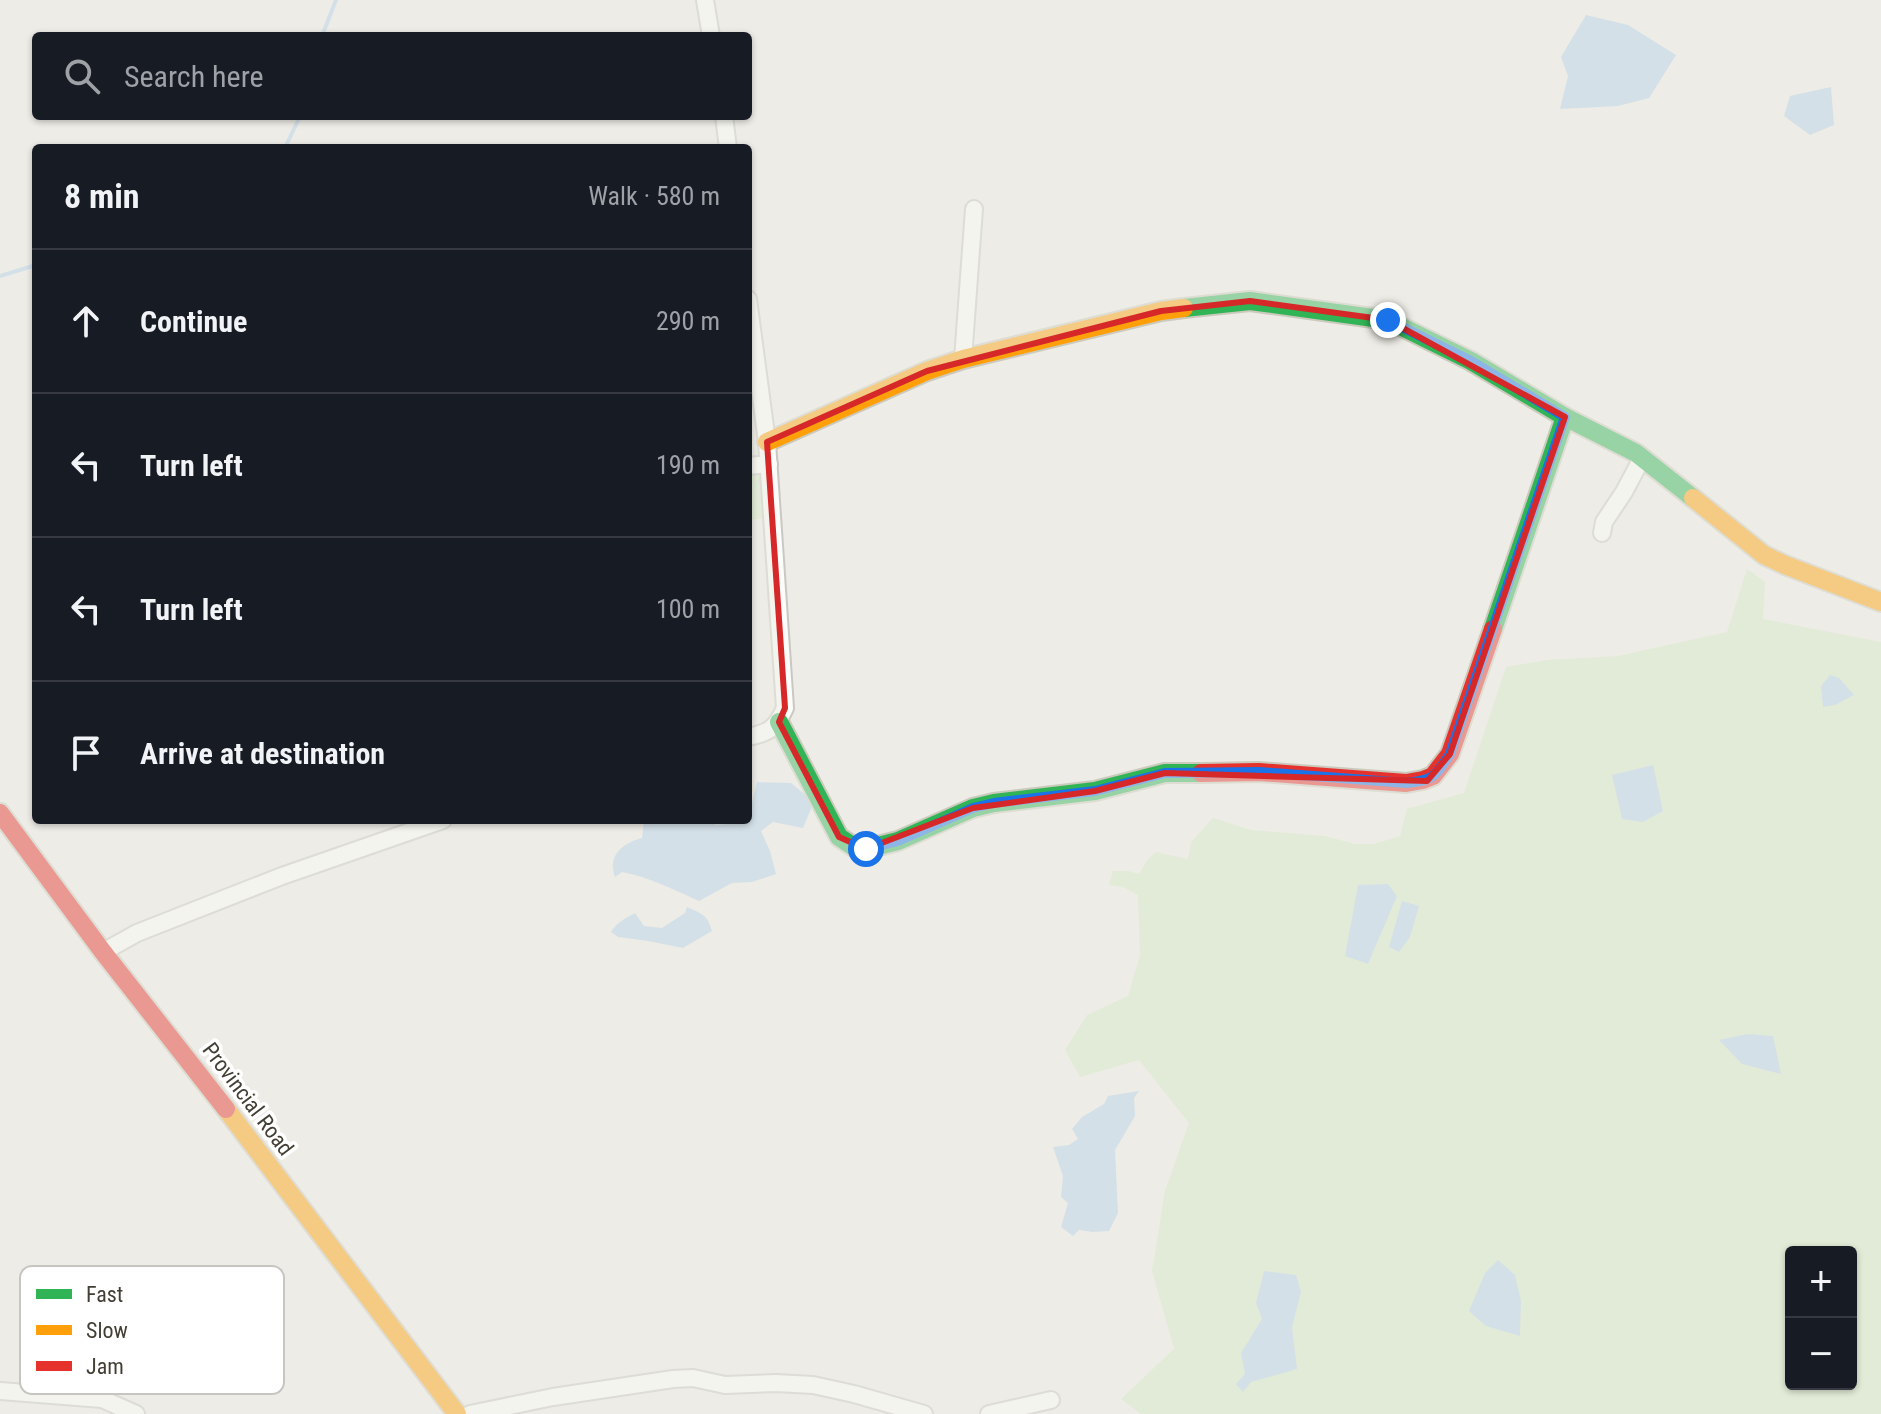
<!DOCTYPE html>
<meta charset="utf-8">
<style>
:root{--surface:#171b24;--page:#20242c;--text:#f1f3f6;--muted:#9ea1a6;--line:#363941}
body{margin:0;font-family:"Roboto Condensed",sans-serif;background:var(--page);color:var(--text)}
.controls{position:absolute;right:24px;bottom:24px;display:grid;overflow:hidden;border-radius:8px;box-shadow:0 2px 6px #0004}
.controls button{width:72px;height:72px;display:grid;place-items:center;padding:0;border:0;border-bottom:2px solid var(--line);background:var(--surface);color:var(--text);font:40px sans-serif}
.stop{position:absolute;width:24px;height:24px;margin:-18px;border:6px solid #1a73e8;border-radius:50%;background:#fff}
.stop.end{background:#1a73e8;border-color:#fff;box-shadow:0 2px 8px #0008}
.list{margin:0;padding:0;list-style:none}
h2{display:flex;justify-content:space-between;align-items:center;height:104px;margin:0;padding:0 32px;font-size:34px}
h2 small{font-size:26px;font-weight:400;color:var(--muted)}
.list li{display:grid;grid-template-columns:52px 1fr auto;gap:24px;align-items:center;box-sizing:border-box;height:144px;padding:0 32px;border-top:2px solid var(--line)}
.list b{display:block;font-size:30px;white-space:nowrap}
.list em{font-size:26px;font-style:normal;color:var(--muted)}
.icon{flex:none;width:44px;height:44px;fill:none;stroke:currentColor;stroke-width:2;stroke-linecap:round;stroke-linejoin:round}
.map{position:relative;flex:none;width:1881px;height:1414px;overflow:hidden}
.search{position:absolute;background:var(--surface);box-shadow:0 2px 6px #0004;left:32px;top:32px;width:720px;height:88px;display:flex;align-items:center;gap:20px;box-sizing:border-box;padding:0 28px;border-radius:8px;color:var(--muted);font-size:30px}
.panel{position:absolute;background:var(--surface);box-shadow:0 2px 6px #0004;left:32px;top:144px;width:720px;height:680px;border-radius:8px}
.map>svg:first-child{display:block}
.green{fill:#d6e8c6;fill-rule:evenodd}
.water{fill:#b7d0ea}
.lines{fill:none;stroke-linecap:round;stroke-linejoin:round}
.stream{stroke:#b7d0ea;stroke-width:4}
.street-casing{stroke:#c9c8c2;stroke-width:20}
.fast-casing{stroke:#cccabd;stroke-width:22}
.slow-casing{stroke:#cccabd;stroke-width:22}
.jam-casing{stroke:#cccabd;stroke-width:22}
.street{stroke:#fcfcfb;stroke-width:16}
.fast{stroke:#30b455;stroke-width:18}
.slow{stroke:#ff9f0a;stroke-width:18}
.jam{stroke:#e5322d;stroke-width:18}
.route{stroke:#1a73e8;stroke-width:10}
.marked{fill:none;stroke:#d62828;stroke-width:6;stroke-linejoin:round}
.labels{text-anchor:middle;dominant-baseline:central;stroke-width:7;stroke-linejoin:round;paint-order:stroke}
.street-label{font-size:22px;fill:#423e33;stroke:#fff}
.key{fill:#fff;stroke:#c6c5c2;stroke-width:2}
.key-label{font-size:22px;fill:#423e33}
</style>
<div class="map">
<svg width="1881" height="1414" viewBox="0 0 1881 1414">
<rect width="100%" height="100%" fill="#edece6"/>
<!-- green -->
<g class="green">
<path d="M767 467 770 518 748 520V468Z"/>
<path d="M1747 569 1765 582 1763 619 1881 642V1414H1141L1121 1399 1174 1349 1152 1271 1165 1191 1189 1123 1139 1060 1080 1077 1065 1050 1087 1015 1128 996 1140 955 1138 895 1123 887 1109 885 1113 871H1128L1139 874 1148 859 1156 852 1188 859 1191 842 1213 818 1251 830 1325 836 1355 844H1374L1400 836 1407 809 1464 793 1506 667 1547 660 1618 656 1727 632ZM1791 1252H1851V1384H1791Z"/>
</g>
<!-- water -->
<g class="water">
<path d="M1586 15 1628 25 1676 55 1649 98 1618 106 1560 109 1568 76 1561 57Z"/>
<path d="M1831 87 1834 125 1810 135 1784 116 1790 96Z"/>
<path d="M1830 675 1839 678 1854 695 1835 705 1823 707 1821 686Z"/>
<path d="M1653 765 1663 811 1643 822 1622 819 1612 775Z"/>
<path d="M757 782 791 783 814 802 803 828 773 822 761 831 770 851 776 874 752 882 732 883 699 901C674 890 649 877 622 872L615 877C607 855 623 843 642 838L644 820H713L715 825 747 823Z"/>
<path d="M1388 884 1397 896 1368 964 1345 956 1358 885Z"/>
<path d="M1402 901 1419 906 1410 937 1399 952 1389 947Z"/>
<path d="M687 907C702 914 707 914 712 931L683 948 648 941 618 937 611 932C616 923 626 918 635 913L644 926 662 928 685 913Z"/>
<path d="M1748 1034 1773 1036 1781 1074 1742 1064 1719 1040Z"/>
<path d="M1139 1091 1134 1098 1135 1116 1115 1150 1118 1213 1109 1231 1093 1232 1079 1230 1073 1236 1061 1227 1068 1203 1061 1197 1063 1176 1053 1147 1069 1145 1078 1139 1072 1129 1082 1117 1104 1104 1108 1096Z"/>
<path d="M1498 1260 1515 1275 1521 1301 1520 1336 1486 1326 1469 1311 1485 1273Z"/>
<path d="M1264 1271 1296 1275 1301 1292 1292 1327 1297 1369 1251 1382 1243 1392 1236 1384 1245 1374 1241 1353 1262 1319 1256 1303Z"/>
</g>
<g class="lines">
<!-- stream -->
<g class="stream">
<path d="M322 36 336 0"/>
<path d="M285 148 300 116"/>
<path d="M0 276 36 265"/>
</g>
<!-- street casing -->
<g class="street-casing">
<g id="street">
<path d="M705 0 711 36"/>
<path d="M724 116 728 148"/>
<path d="M748 299 767 442 785 708C776 728 769 733 748 737"/>
<path d="M963 359 974 209"/>
<path d="M748 466 769 464"/>
<path d="M1602 533 1604 522 1624 492 1642 458"/>
<path d="M103 952 137 933 282 876 443 820"/>
<path d="M0 1391 102 1399 136 1414"/>
<path d="M470 1414 553 1397 673 1379 693 1378 725 1385 776 1383 813 1385 854 1394 924 1414"/>
<path d="M989 1414 1051 1400"/>
</g>
</g>
<!-- fast casing -->
<g class="fast-casing">
<g id="fast">
<path d="M1184 308 1250 301 1388 320 1471 361 1565 417 1636 453 1693 498"/>
<path d="M1493 629 1565 417"/>
<path d="M779 722 839 837 854 847 866 849 898 841 973 808 994 803 1095 791 1165 773H1201"/>
</g>
</g>
<!-- slow casing -->
<g class="slow-casing">
<g id="slow">
<path d="M767 442 927 371 963 359 1161 311 1184 308"/>
<path d="M1693 498 1764 555 1785 565 1881 602"/>
<path d="M226 1109 457 1414"/>
</g>
</g>
<!-- jam casing -->
<g class="jam-casing">
<g id="jam">
<path d="M1201 773 1259 772 1406 783 1423 780 1433 776 1450 754 1493 629"/>
<path d="M0 813 103 952 226 1109"/>
</g>
</g>
<!-- street -->
<use href="#street" class="street"/>
<!-- fast -->
<use href="#fast" class="fast"/>
<!-- slow -->
<use href="#slow" class="slow"/>
<!-- jam -->
<use href="#jam" class="jam"/>
</g>
<g class="lines">
<!-- route -->
<path class="route" d="M866 849 898 841 973 808 994 803 1095 791 1165 773 1259 772 1406 783C1435 780 1434 777 1450 754L1565 417 1471 361 1388 320"/>
</g>
<!-- marked area -->
<path d="M0 0H1881V1414H0ZM1250 301 1388 320 1565 417 1450 754 1427 781 1165 773 1095 791 973 808 866 849 839 837 779 722 785 708 767 442 927 371 1161 311Z" fill="#edece6" fill-opacity=".55" fill-rule="evenodd"/>
<path class="marked" d="M1250 301 1388 320 1565 417 1450 754 1427 781 1165 773 1095 791 973 808 866 849 839 837 779 722 785 708 767 442 927 371 1161 311Z"/>
<g class="labels">
<!-- street labels -->
<g class="street-label">
<text transform="translate(248 1099) rotate(53)">Provincial Road</text>
</g>
</g>
<!-- legend -->
<rect x="20" y="1266" width="264" height="128" rx="12" class="key"/>
<rect x="36" y="1289" width="36" height="10" fill="#30b455"/>
<rect x="36" y="1325" width="36" height="10" fill="#ff9f0a"/>
<rect x="36" y="1361" width="36" height="10" fill="#e5322d"/>
<g class="key-label">
<text x="86" y="1302">Fast</text>
<text x="86" y="1338">Slow</text>
<text x="86" y="1374">Jam</text>
</g>
</svg>
<div class="controls">
<button>+</button>
<button>−</button>
</div>
<div class="stop" style="left:866px;top:849px"></div>
<div class="stop end" style="left:1388px;top:320px"></div>
<div class="search"><svg class="icon" aria-label="search" viewBox="0 0 24 24"><circle cx="10" cy="10" r="6"/><path d="M15 15l6 6"/></svg>Search here</div>
<section class="panel">
<h2>8 min<small>Walk · 580 m</small></h2>
<ul class="list">
<li><svg class="icon" aria-label="ahead" viewBox="0 0 24 24"><path d="M12 20V5M6 11l6-6 6 6"/></svg><div><b>Continue</b></div><em>290 m</em></li>
<li><svg class="icon" aria-label="left" viewBox="0 0 24 24"><path d="M17 20v-9H6M10 6l-5 5 5 5"/></svg><div><b>Turn left</b></div><em>190 m</em></li>
<li><svg class="icon" aria-label="left" viewBox="0 0 24 24"><path d="M17 20v-9H6M10 6l-5 5 5 5"/></svg><div><b>Turn left</b></div><em>100 m</em></li>
<li><svg class="icon" aria-label="arrive" viewBox="0 0 24 24"><path d="M6 21V4h12l-3 4 3 4H6"/></svg><div><b>Arrive at destination</b></div></li>
</ul>
</section>
</div>
